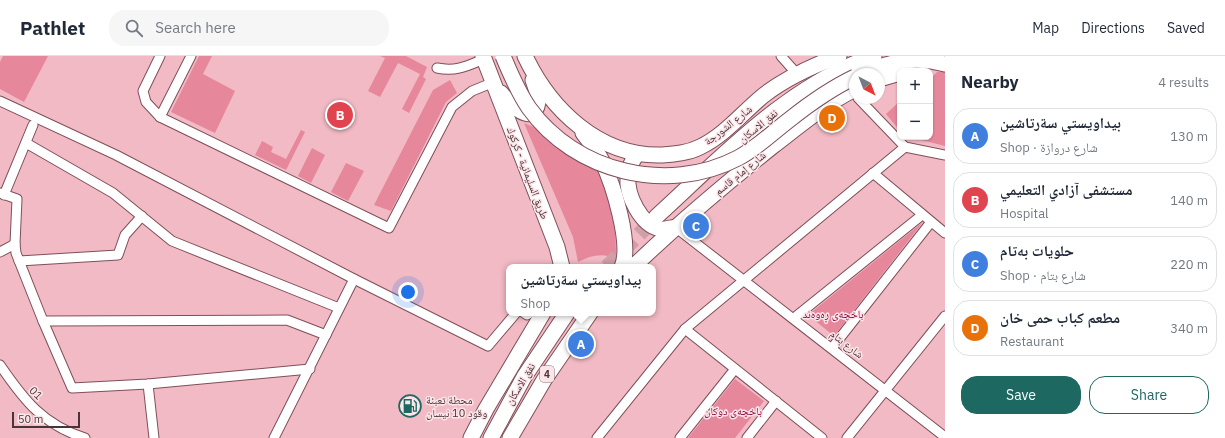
<!DOCTYPE html>
<meta charset="utf-8">
<style>
:root{--surface:#fff;--page:#f6f6f7;--text:#1f2937;--muted:#747a83;--line:#e0e1e3;--accent:#1d6861}
body{margin:0;font-family:"IBM Plex Sans","Noto Naskh Arabic",sans-serif;background:var(--page);color:var(--text)}
.controls{position:absolute;right:12px;top:12px;display:grid;overflow:hidden;border-radius:8px;box-shadow:0 1px 3px #0004}
.controls button{width:36px;height:36px;display:grid;place-items:center;padding:0;border:0;border-bottom:1px solid var(--line);background:var(--surface);color:var(--text);font:20px sans-serif}
.compass{position:absolute;left:849px;top:12px;width:36px;height:36px;border-radius:50%;background:var(--surface);box-shadow:0 1px 3px #0004;rotate:138deg}
.scale{position:absolute;left:12px;bottom:10px;width:68px;box-sizing:border-box;padding-left:4px;border:2px solid #4a3438;border-top:0;font-size:11px;line-height:14px;white-space:nowrap;color:#4a3438;-webkit-text-stroke:3px #fce5e9;paint-order:stroke}
.you{position:absolute;left:408px;top:236px;width:14px;height:14px;margin:-10px;border:3px solid #fff;border-radius:50%;background:#1a73e8;box-shadow:0 0 0 6px #1a73e833}
.badge{display:grid;place-items:center;width:26px;height:26px;border-radius:50%;background:var(--accent);color:#fff;font-size:13px;font-weight:700}
.pin{position:absolute;translate:-50% -50%;border:2px solid #fff;box-shadow:0 1px 4px #0006}
.popup{position:absolute;left:506px;top:208px;width:150px;height:52px;box-sizing:border-box;display:grid;place-content:center;border-radius:8px;background:var(--surface);filter:drop-shadow(0 1px 3px #0005);font-size:13px;white-space:nowrap;color:var(--muted)}
.popup b{font-size:15px;color:var(--text)}
.popup::after{content:'';position:absolute;left:50%;top:100%;margin-left:-8px;border:8px solid transparent;border-top-color:var(--surface)}
.list{margin:0;padding:0;list-style:none}
h2{display:flex;justify-content:space-between;align-items:center;height:52px;margin:0;padding:0 16px;font-size:17px}
h2 small{font-size:13px;font-weight:400;color:var(--muted)}
.list li{display:grid;grid-template-columns:26px 1fr auto;gap:12px;align-items:center;box-sizing:border-box;height:56px;margin:0 8px 8px;padding:0 8px;border:1px solid var(--line);border-radius:16px}
.list b{display:block;font-size:15px;white-space:nowrap}
.list p{margin:0;font-size:13px;white-space:nowrap;color:var(--muted)}
.list em{font-size:13px;font-style:normal;color:var(--muted)}
.actions{display:flex;gap:8px;padding:12px 16px}
.actions a{flex:1;padding:9px 0;border:1px solid var(--accent);border-radius:16px;text-align:center;font-size:14px;color:var(--accent)}
.actions .main{background:var(--accent);color:#fff}
.icon{flex:none;width:22px;height:22px;fill:none;stroke:currentColor;stroke-width:2;stroke-linecap:round;stroke-linejoin:round}
.map{position:relative;flex:none;width:945px;height:382px;overflow:hidden}
header{display:flex;align-items:center;gap:24px;box-sizing:border-box;height:56px;padding:0 20px;background:var(--surface);border-bottom:1px solid var(--line)}
header strong{font-size:19px}
nav{display:flex;gap:22px;margin-inline-start:auto;font-size:14px}
.search{width:280px;height:36px;background:var(--page);display:flex;align-items:center;gap:10px;box-sizing:border-box;padding:0 14px;border-radius:16px;color:var(--muted);font-size:15px}
main{display:flex}
aside{flex:1;background:var(--surface)}
.map>svg:first-child{display:block}
.green{fill:#e6879c}
.lines{fill:none;stroke-linecap:round;stroke-linejoin:round}
.primary-tunnel{stroke:#d09fa8;stroke-width:15;stroke-dasharray:15 8;stroke-linecap:butt}
.minor-casing{stroke:#7f4f59;stroke-width:11}
.primary-casing{stroke:#7f4f59;stroke-width:17}
.minor{stroke:#fff;stroke-width:9}
.primary{stroke:#fff;stroke-width:15}
.primary-bridge-casing{stroke:#7f4f59;stroke-width:17;stroke-linecap:butt}
.primary-bridge{stroke:#fff;stroke-width:15}
.labels{text-anchor:middle;dominant-baseline:central;stroke-width:3;stroke-linejoin:round;paint-order:stroke}
.shield{fill:#fce5e9;stroke:#7f696d;stroke-width:1}
.shield-label{font-size:10px;font-weight:bold;fill:#4a3438}
.street-label{font-size:11px;fill:#4a3438;stroke:#fce5e9}
.park-label{font-size:11px;fill:#8f083f;stroke:#fce5e9}
.poi-label{font-size:11px;fill:#4a3438;stroke:#fce5e9;text-anchor:start}
</style>
<header>
<strong>Pathlet</strong>
<div class="search"><svg class="icon" aria-label="search" viewBox="0 0 24 24"><circle cx="10" cy="10" r="6"/><path d="M15 15l6 6"/></svg>Search here</div>
<nav><a>Map</a><a>Directions</a><a>Saved</a></nav>
</header>
<main>
<div class="map">
<svg width="945" height="382" viewBox="0 0 945 382">
<rect width="100%" height="100%" fill="#f2bac4"/>
<!-- green -->
<g class="green">
<path d="M3 0H48L24 46 0 33V6Z"/>
<path d="M199 0H212L203 18 235 35 215 77 171 56Z"/>
<path d="M380 0H406L427 11 423 21 426 23 409 57 402 53 420 18 398 7 380 41 368 35 385 2Z"/>
<path d="M937 16H945V90L910 81H930V23Z"/>
<path d="M450 24 457 37 446 46 391 155 374 149 433 34Z"/>
<path d="M900 45V75L886 58Z"/>
<path d="M524 67C530 70 538 72 544 76 553 81 591 106 596 113 614 139 616 171 616 202 602 197 591 199 578 206L573 181Z"/>
<path d="M301 74 305 76 286 114 255 99 262 85 273 91 271 96 286 103Z"/>
<path d="M312 92 325 99 311 127 298 120Z"/>
<path d="M346 107 364 115 348 145 331 136Z"/>
<path d="M923 166 834 280 808 259Z"/>
<path d="M735 323 764 345 735 382H688Z"/>
</g>
<g class="lines">
<!-- primary-tunnel -->
<path class="primary-tunnel" d="M607 211 656 161"/>
<!-- minor casing -->
<g class="minor-casing">
<g id="minor">
<path d="M160 0 143 35 146 46 160 61 389 172 452 51 472 35 494 26"/>
<path d="M781 0 797 18"/>
<path d="M437 12C456 16 467 10 484 3"/>
<path d="M858 42 905 91 945 99"/>
<path d="M0 45 116 99 354 223 488 290 516 257"/>
<path d="M160 61 191 0"/>
<path d="M26 87 113 137 172 185 339 252"/>
<path d="M873 117 945 177"/>
<path d="M0 137 17 143 15 188 16 197 43 265 72 332 148 328 310 313"/>
<path d="M4 139 33 69"/>
<path d="M675 171 945 381"/>
<path d="M0 196 15 188"/>
<path d="M19 205 118 199 125 179 142 160"/>
<path d="M524 257 527 259 530 257"/>
<path d="M794 262 922 159"/>
<path d="M43 265 287 264 326 279"/>
<path d="M685 273 822 382"/>
<path d="M832 292 931 166"/>
<path d="M0 309C24 344 43 369 85 382"/>
<path d="M148 328 154 382"/>
<path d="M274 382 354 223"/>
<path d="M597 382 685 273 905 91"/>
<path d="M680 382 735 313"/>
<path d="M747 382 776 345"/>
<path d="M847 382 945 260"/>
</g>
</g>
<!-- primary casing -->
<g class="primary-casing">
<g id="primary">
<path d="M483 0 557 191 562 211"/>
<path d="M525 0C550 53 599 101 662 99 675 98 688 97 700 91 725 79 743 56 764 39 786 22 812 10 839 0"/>
<path d="M861 18C888 6 915 0 945 8"/>
<path d="M879 23 900 17"/>
<path d="M501 37C508 46 534 73 538 46 539 39 535 30 533 24"/>
<path d="M583 77C590 86 597 95 602 105 613 128 632 188 622 211"/>
<path d="M637 98C632 105 628 112 628 120 626 139 641 169 660 173 665 174 670 172 675 171"/>
<path d="M656 161C722 101 788 29 874 0"/>
<path d="M633 211C678 168 724 129 773 90 799 70 825 48 855 33"/>
<path d="M471 382 486 353 543 257"/>
<path d="M491 382 524 321 567 257"/>
<path d="M510 382 544 324 590 257"/>
</g>
</g>
<!-- minor -->
<use href="#minor" class="minor"/>
<!-- primary -->
<use href="#primary" class="primary"/>
<!-- primary-bridge casing -->
<g class="primary-bridge-casing">
<path id="primary-bridge" d="M503 0C510 17 518 36 529 52 575 116 667 139 738 102 757 92 772 77 789 64 809 48 832 32 855 21"/>
</g>
<!-- primary-bridge -->
<use href="#primary-bridge" class="primary-bridge"/>
</g>
<!-- icons -->
<defs>
<g id="fuel-ring" transform="scale(1.15)"><circle r="9.5" fill="#fce5e9" stroke="#1d6861" stroke-width="1.5"/><path d="M-5.5-6h7V0h2V4h1.3V-2.5L3-4.5l.8-.8L6-3V5H2.5V1h-1V6h-7ZM-4.2-4.7v3.2H.2V-4.7Z" fill="#1d6861"/></g>
</defs>
<g fill-rule="evenodd">
<use href="#fuel-ring" x="410" y="350"/>
</g>
<g class="labels">
<!-- shield labels -->
<rect class="shield" x="540" y="310" width="14" height="16" rx="3"/>
<g class="shield-label">
<text x="547" y="318">4</text>
</g>
<!-- street labels -->
<g class="street-label">
<text transform="translate(728 69) rotate(-38)">شارع الشورجة</text>
<text transform="translate(758 70) rotate(-39)">نفق الاسكان</text>
<text transform="translate(528 117) rotate(69)">طريق السليمانية - كركوك</text>
<text transform="translate(740 117) rotate(-39)">شارع إمام قاسم</text>
<text transform="translate(847 288) rotate(38)">شارع بتام</text>
<text transform="translate(520 328) rotate(-59)">نفق الاسكان</text>
<text transform="translate(36 337) rotate(46)">01</text>
</g>
<!-- park labels -->
<g class="park-label">
<text x="833" y="258">باخچەی ڕەوەند</text>
<text x="733" y="355">باخچەی دوکان</text>
</g>
<!-- poi labels -->
<g class="poi-label">
<text x="426" y="344">محطة تعبئة<tspan x="426" dy="13">وقود 10 نيسان</tspan></text>
</g>
</g>
</svg>
<div class="controls">
<button>+</button>
<button>−</button>
</div>
<svg class="compass" viewBox="-18 -18 36 36"><path d="M0-13l5 13h-10z" fill="#e53935"/><path d="M0 13l5-13h-10z" fill="#747a83"/></svg>
<div class="scale">50 m</div>
<div class="you"></div>
<div class="pin badge" style="left:581px;top:288px;background:#3f7fe0">A</div>
<div class="popup"><b>بيداويستي سةرتاشين</b>Shop</div>
<div class="pin badge" style="left:340px;top:59px;background:#e0444e">B</div>
<div class="pin badge" style="left:696px;top:170px;background:#3f7fe0">C</div>
<div class="pin badge" style="left:832px;top:62px;background:#e8710a">D</div>
</div>
<aside>
<h2>Nearby<small>4 results</small></h2>
<ul class="list">
<li><span class="badge" style="background:#3f7fe0">A</span><div><b>بيداويستي سةرتاشين</b><p>Shop · شارع دروازة</p></div><em>130 m</em></li>
<li><span class="badge" style="background:#e0444e">B</span><div><b>مستشفى آزادي التعليمي</b><p>Hospital</p></div><em>140 m</em></li>
<li><span class="badge" style="background:#3f7fe0">C</span><div><b>حلویات بەتام</b><p>Shop · شارع بتام</p></div><em>220 m</em></li>
<li><span class="badge" style="background:#e8710a">D</span><div><b>مطعم كباب حمى خان</b><p>Restaurant</p></div><em>340 m</em></li>
</ul>
<div class="actions"><a class="main">Save</a><a>Share</a></div>
</aside>
</main>
